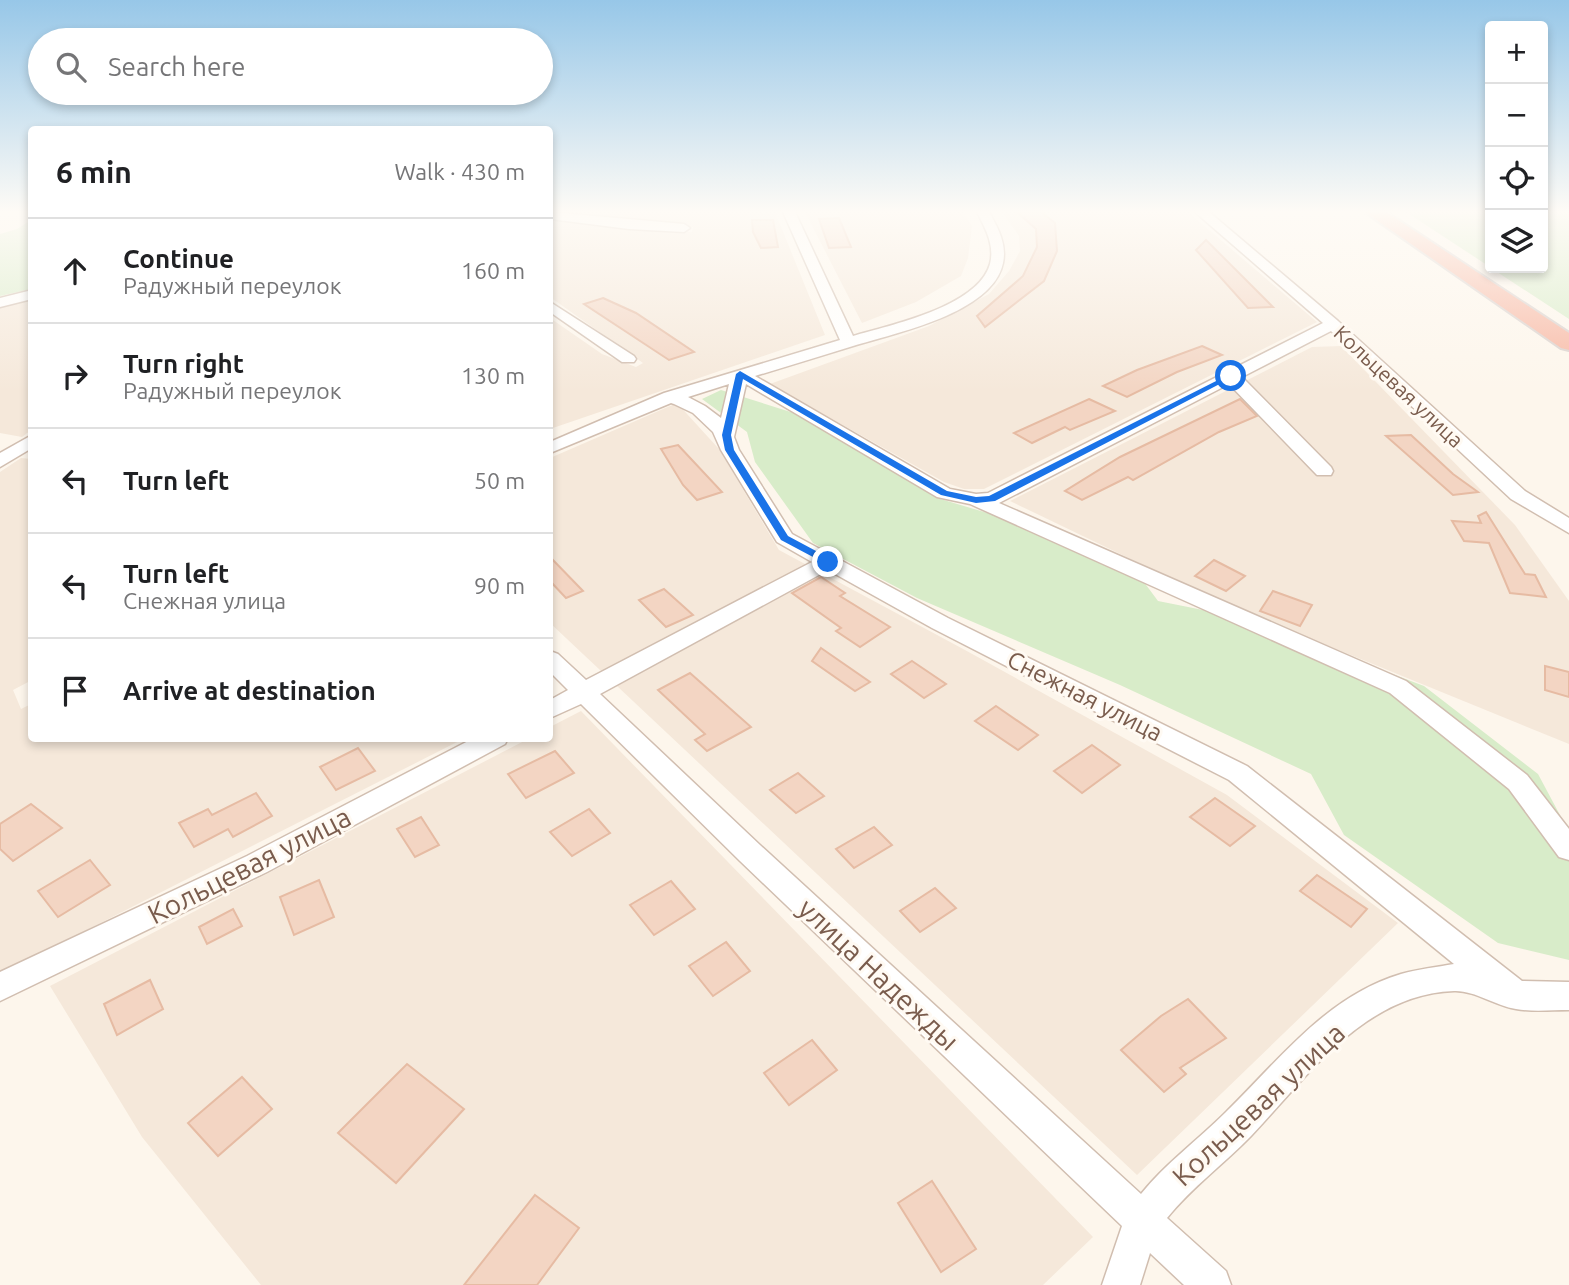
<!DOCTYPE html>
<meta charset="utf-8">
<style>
:root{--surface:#fff;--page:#f2f2f2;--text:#202124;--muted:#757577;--line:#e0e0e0}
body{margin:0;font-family:Ubuntu,sans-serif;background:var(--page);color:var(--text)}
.controls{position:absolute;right:21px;top:21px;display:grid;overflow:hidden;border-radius:7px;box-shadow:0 4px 10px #0003}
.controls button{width:63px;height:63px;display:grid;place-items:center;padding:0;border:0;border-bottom:2px solid var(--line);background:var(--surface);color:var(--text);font:35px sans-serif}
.stop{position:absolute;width:21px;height:21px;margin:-16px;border:5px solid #1a73e8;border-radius:50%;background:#fff}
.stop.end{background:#1a73e8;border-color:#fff;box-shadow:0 2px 7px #0008}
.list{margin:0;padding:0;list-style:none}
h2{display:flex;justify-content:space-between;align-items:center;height:91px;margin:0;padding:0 28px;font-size:30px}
h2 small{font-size:23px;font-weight:400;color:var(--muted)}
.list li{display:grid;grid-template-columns:46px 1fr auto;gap:21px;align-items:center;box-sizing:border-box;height:105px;padding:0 28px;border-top:2px solid var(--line)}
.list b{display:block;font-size:26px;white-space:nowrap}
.list p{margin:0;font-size:23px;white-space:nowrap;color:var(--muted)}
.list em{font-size:23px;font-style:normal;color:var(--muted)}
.icon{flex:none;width:38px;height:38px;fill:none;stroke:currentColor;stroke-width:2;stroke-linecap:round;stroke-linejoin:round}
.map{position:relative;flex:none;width:1569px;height:1285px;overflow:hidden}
.search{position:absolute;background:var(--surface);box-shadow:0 4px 10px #0003;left:28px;top:28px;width:525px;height:77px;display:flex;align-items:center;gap:18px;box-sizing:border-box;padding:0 24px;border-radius:38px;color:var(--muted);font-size:26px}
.panel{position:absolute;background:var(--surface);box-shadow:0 4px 10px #0003;left:28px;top:126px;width:525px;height:616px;border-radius:7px}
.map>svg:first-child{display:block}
.residential{fill:#f5e8da}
.green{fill:#d8ecc9}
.building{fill:#f3d5c3;stroke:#e6bba3;stroke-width:2}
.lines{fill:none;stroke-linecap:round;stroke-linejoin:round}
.minor-casing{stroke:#d1beb0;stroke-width:3}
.highway-casing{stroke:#dad1cd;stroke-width:4}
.minor{fill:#fff;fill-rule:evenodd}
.highway{fill:#f7b7a3;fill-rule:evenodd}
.route{fill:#1a73e8}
.labels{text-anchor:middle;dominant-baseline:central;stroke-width:6;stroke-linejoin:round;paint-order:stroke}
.far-street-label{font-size:21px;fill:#7a5c4d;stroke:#fffaf3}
.street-label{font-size:24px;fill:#7a5c4d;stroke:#fffaf3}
.near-street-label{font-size:28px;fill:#7a5c4d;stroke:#fffaf3}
</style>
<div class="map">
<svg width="1569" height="1285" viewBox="0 0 1569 1285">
<rect width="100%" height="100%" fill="#fdf6ec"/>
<!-- residential -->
<g class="residential">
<path d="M576 212H775L825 335 550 429V318L602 354 636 367 643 363 550 297V218L647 230 692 232 693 227Z"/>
<path d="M805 212H963L972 226 968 258 961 276 916 302 862 323Z"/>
<path d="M1002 212H1188L1317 322 984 489H964L944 482 770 384 929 326 989 294 1009 271 1020 251 1019 236Z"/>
<path d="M31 296V430L22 437 0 433V306Z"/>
<path d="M1341 346 1515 525 1569 601V744L1216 600 1010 501 1312 347Z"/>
<path d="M677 403 719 449 779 550 965 650 1227 795 1398 923 1137 1175 550 623V458Z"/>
<path d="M21 458 31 459 32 680 13 690 21 709 31 704 32 738 463 739 0 974V472Z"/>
<path d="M581 711 1093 1237 1043 1285H261L142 1137 50 986 528 739 550 738V727Z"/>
</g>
<!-- green -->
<g class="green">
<path d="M1406 212H1490V267Z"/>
<path d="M1543 212H1569V319L1491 268H1543Z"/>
<path d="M31 220V289L0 296V234L17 229Z"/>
<path d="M721 390 797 414 869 445 937 498 1028 525 1132 566 1158 601 1248 619 1424 686 1538 774 1569 832V960L1498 943 1344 835 1311 774 1120 685 917 598 813 543 755 462 747 432 702 399Z"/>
</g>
<!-- building -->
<g class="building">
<path d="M1017 212H1041L1055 223 1057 251 1044 281 985 327 977 316 1023 276 1037 247 1036 229Z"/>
<path d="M839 218 851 247 829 248 819 219Z"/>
<path d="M752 220H773L778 247 761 248 753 232Z"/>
<path d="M1206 240 1273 307 1248 308 1196 250Z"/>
<path d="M603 298 636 313 694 352 669 360 584 304Z"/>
<path d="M1202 346 1222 355 1177 372 1127 397 1103 386 1137 370Z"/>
<path d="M1089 399 1115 411 1070 430 1065 427 1032 443 1014 433Z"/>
<path d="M1240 399 1257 416 1219 432 1133 480 1128 477 1082 500 1065 491 1120 457Z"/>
<path d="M1411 435 1453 474 1478 492 1453 495 1386 436Z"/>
<path d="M678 445 722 492 697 500 683 485 661 449Z"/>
<path d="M1486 512 1525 574 1535 575 1546 597 1510 593 1489 543 1464 541 1452 521 1481 523 1478 516Z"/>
<path d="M550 557 583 591 566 598 550 581Z"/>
<path d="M1214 560 1245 576 1226 591 1195 576Z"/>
<path d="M821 577 845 593 840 596 890 627 860 647 836 631 841 628 792 593Z"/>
<path d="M664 589 693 615 666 627 639 600Z"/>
<path d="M1273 591 1312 605 1300 626 1260 611Z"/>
<path d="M821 648 870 682 855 691 812 661Z"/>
<path d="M912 661 946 684 924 698 891 674Z"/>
<path d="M1545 666 1569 672V697L1545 690Z"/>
<path d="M690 673 751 727 707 751 695 740 705 734 658 690Z"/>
<path d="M996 706 1038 735 1018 750 975 721Z"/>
<path d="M1092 745 1120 765 1082 793 1054 771Z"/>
<path d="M358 748 375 771 336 790 320 767Z"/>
<path d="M555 751 574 773 526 798 508 774Z"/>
<path d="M798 773 824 796 796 813 770 790Z"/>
<path d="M256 793 272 816 233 837 228 829 194 847 179 823 208 809 212 815Z"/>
<path d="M1215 798 1255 826 1230 846 1190 817Z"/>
<path d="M31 804 62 828 13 861 0 849V824Z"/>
<path d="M589 809 610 833 572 856 550 832Z"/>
<path d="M421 817 439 845 415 857 397 829Z"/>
<path d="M874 827 892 845 854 868 836 849Z"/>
<path d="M90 860 110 885 58 917 38 891Z"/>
<path d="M1317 875 1367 909 1351 927 1300 891Z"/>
<path d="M319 880 334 917 294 935 280 897Z"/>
<path d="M671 881 695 909 654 935 630 905Z"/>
<path d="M935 888 956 908 920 932 900 911Z"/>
<path d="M233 909 242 926 207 944 199 927Z"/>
<path d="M726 942 750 971 713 996 689 966Z"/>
<path d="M150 980 163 1009 117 1035 104 1004Z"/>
<path d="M1188 999 1226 1038 1180 1068 1186 1074 1164 1092 1121 1050 1161 1016Z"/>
<path d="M812 1040 837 1070 789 1105 764 1073Z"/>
<path d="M407 1064 464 1109 396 1183 338 1133Z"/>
<path d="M242 1077 272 1109 218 1156 188 1123Z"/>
<path d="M932 1181 976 1249 941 1272 898 1203Z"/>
<path d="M535 1195 579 1228 537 1285H464Z"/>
</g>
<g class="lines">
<!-- minor casing -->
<g class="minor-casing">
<g id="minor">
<path d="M550 212 684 224 690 228 684 232 629 229 550 219Z"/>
<path d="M783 212H795L853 336C890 325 978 307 990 264 995 245 985 228 977 212H989C998 228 1007 244 1003 263 993 313 896 333 853 346 821 356 788 366 755 376L950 489 976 494 988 493 1323 323 1195 212H1209L1338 321 1525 491 1569 518V533L1511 499 1331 331 1242 377 1331 467 1333 471 1331 475H1317L1229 384 999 503 1406 681 1527 775 1569 829V860L1559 857 1509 789 1390 693 970 504 937 497 746 384 734 437 739 450 792 534 948 618 1247 766 1522 981 1569 982V1010C1552 1010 1532 1012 1516 1009 1496 1006 1474 990 1454 991 1364 994 1307 1077 1251 1136 1224 1164 1192 1187 1167 1218L1226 1271 1231 1285H1184L1150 1253 1140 1285H1102L1122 1226 740 861 581 704 550 718V700L568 690 550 672V651L558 654 586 680 812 562 777 542 721 450 713 432 693 413 674 404 671 403 550 453V442L664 393 840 340ZM729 384 721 418 705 406 688 397ZM828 570 932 628 1229 780 1454 964C1437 967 1418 969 1401 974 1327 996 1279 1060 1226 1112 1198 1140 1166 1163 1141 1194L760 845 600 694Z"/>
<path d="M32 290V299L0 307V298Z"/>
<path d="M550 302 634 356 636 359 634 362H622L550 312Z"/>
<path d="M32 435V448L0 467V453Z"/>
<path d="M474 738H508L505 744 267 872 0 1001V972L247 856Z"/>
</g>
</g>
<!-- highway casing -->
<g class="highway-casing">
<path id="highway" d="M1365 212H1386L1569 333V350L1561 348Z"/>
</g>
<!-- minor -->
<use href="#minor" class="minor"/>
<!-- highway -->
<use href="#highway" class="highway"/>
</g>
<!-- sky -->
<linearGradient id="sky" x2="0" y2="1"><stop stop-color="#97c7e8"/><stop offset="0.54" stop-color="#fefbf6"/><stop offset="1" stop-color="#fefbf6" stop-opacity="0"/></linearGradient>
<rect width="1569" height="392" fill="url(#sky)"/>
<!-- route -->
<path class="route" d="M740 371 947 491 976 497 989 496 1228 375 1235 376 995 501 976 503 941 495 743 379 731 435 734 450 788 536 831 559 833 562 828 565 781 540 725 450 722 435 736 374Z"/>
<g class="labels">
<!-- far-street labels -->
<g class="far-street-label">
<text transform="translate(1399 386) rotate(43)">Кольцевая улица</text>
</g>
<!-- street labels -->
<g class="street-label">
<text transform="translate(1085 696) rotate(27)">Снежная улица</text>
</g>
<!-- near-street labels -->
<g class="near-street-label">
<text transform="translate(249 865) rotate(-27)">Кольцевая улица</text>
<text transform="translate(879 974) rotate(43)">улица Надежды</text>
<text transform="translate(1258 1104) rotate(-43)">Кольцевая улица</text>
</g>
</g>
</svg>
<div class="controls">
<button>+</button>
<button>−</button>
<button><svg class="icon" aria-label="locate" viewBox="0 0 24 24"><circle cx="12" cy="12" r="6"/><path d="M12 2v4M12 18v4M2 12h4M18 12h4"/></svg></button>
<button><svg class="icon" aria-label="layers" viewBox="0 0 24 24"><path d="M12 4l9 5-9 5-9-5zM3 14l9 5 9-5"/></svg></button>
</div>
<div class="stop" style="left:1231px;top:376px"></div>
<div class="stop end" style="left:828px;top:562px"></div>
<div class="search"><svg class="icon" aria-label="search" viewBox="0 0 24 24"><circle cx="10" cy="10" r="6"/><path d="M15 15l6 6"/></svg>Search here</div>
<section class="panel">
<h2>6 min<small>Walk · 430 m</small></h2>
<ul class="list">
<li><svg class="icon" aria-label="ahead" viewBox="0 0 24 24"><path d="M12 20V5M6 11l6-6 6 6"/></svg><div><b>Continue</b><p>Радужный переулок</p></div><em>160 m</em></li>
<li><svg class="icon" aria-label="right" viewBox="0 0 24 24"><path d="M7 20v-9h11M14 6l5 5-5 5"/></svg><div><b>Turn right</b><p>Радужный переулок</p></div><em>130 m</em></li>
<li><svg class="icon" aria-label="left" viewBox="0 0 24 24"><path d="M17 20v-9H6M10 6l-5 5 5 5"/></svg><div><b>Turn left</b></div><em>50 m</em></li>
<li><svg class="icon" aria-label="left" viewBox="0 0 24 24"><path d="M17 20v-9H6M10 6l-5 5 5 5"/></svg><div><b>Turn left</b><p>Снежная улица</p></div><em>90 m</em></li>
<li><svg class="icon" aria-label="arrive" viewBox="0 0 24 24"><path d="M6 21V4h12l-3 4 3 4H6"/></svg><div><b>Arrive at destination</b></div></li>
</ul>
</section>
</div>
